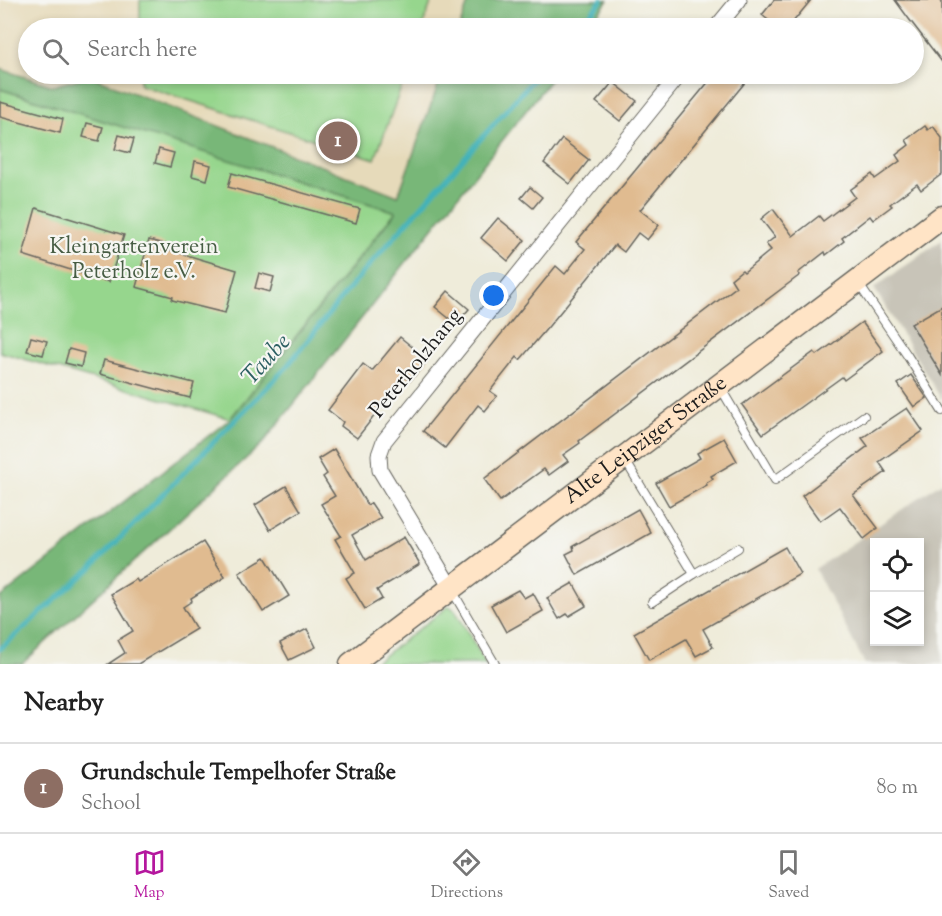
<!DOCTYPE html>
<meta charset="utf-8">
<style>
:root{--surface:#fff;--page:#f6f6f6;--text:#222;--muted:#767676;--line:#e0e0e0;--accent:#b5179e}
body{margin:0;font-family:"Sorts Mill Goudy",serif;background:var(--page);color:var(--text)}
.controls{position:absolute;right:18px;bottom:18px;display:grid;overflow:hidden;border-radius:0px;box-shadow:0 3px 9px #0003}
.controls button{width:54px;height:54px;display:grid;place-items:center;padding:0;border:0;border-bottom:2px solid var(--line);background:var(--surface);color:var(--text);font:30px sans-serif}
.you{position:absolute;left:494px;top:296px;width:21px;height:21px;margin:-15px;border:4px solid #fff;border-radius:50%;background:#1a73e8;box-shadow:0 0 0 9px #1a73e833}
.badge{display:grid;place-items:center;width:39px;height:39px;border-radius:50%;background:var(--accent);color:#fff;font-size:20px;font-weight:700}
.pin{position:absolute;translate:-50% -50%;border:3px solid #fff;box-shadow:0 2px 6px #0006}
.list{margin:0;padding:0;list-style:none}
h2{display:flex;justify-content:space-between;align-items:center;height:78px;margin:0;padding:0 24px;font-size:26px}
h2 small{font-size:20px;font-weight:400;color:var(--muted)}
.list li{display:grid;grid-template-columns:39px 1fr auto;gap:18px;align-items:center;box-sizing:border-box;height:90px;padding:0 24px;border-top:2px solid var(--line)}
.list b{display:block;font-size:22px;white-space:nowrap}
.list p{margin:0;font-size:20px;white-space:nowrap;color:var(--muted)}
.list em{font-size:20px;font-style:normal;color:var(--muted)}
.icon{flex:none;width:33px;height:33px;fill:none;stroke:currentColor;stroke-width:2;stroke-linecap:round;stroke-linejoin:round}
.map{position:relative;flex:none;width:942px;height:664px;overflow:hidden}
.search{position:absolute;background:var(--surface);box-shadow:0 3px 9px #0003;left:18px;right:18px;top:18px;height:66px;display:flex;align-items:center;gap:15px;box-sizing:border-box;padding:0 21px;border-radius:33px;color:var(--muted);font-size:22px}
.sheet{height:168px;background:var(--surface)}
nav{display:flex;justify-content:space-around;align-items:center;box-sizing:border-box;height:84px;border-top:2px solid var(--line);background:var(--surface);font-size:16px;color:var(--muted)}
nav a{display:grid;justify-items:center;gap:3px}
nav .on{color:var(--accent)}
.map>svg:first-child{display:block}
.built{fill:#e6daba}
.industrial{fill:#c8c4b8;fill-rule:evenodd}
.green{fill:#96d68d;stroke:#597954;stroke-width:1.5}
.forest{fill:#78b778;stroke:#4a6a4a;stroke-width:1.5}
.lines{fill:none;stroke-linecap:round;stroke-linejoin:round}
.stream{stroke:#42b2b9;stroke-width:5}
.building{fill:#e0bb90}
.lane-casing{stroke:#66655e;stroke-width:10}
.street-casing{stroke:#66655e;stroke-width:17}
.secondary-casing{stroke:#66655e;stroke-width:25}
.lane{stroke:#fff;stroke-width:8}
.street{stroke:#fff;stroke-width:15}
.secondary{stroke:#ffe4c6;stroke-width:22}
.labels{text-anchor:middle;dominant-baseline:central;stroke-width:4.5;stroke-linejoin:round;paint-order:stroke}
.park-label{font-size:22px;fill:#475d44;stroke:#f6f6f2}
.street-label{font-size:22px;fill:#1c1c1c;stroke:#f6f6f2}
.water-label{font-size:24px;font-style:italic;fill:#2d6063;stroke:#f6f6f2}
</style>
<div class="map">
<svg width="942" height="664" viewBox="0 0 942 664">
<rect width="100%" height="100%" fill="#f6f6f2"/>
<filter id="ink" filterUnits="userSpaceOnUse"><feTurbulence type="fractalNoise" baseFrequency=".0167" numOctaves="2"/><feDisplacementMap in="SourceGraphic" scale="12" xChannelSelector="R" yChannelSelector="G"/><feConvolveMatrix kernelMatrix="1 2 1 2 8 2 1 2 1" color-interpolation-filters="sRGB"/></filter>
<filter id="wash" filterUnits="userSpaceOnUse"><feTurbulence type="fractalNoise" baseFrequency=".008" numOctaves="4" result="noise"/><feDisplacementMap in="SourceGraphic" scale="24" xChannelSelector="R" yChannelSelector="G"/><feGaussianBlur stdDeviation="1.35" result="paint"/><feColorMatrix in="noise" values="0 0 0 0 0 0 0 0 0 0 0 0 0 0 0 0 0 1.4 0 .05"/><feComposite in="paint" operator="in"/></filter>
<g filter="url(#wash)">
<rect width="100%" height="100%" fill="#efecda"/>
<!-- built -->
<path class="built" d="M0 0H469L459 28H28V74H442L398 196 90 76 53 86 0 69Z"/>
<!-- industrial -->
<g class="industrial">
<path d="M942 240V400L874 288Z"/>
<path d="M942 482V664H865L815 569ZM874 542H920V642H874Z"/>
</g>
<!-- green -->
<g class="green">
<path d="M140 0H432L422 28H140Z"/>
<path d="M140 74H406L375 159 140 85Z"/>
<path d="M0 89 396 211 230 419 0 352Z"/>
<path d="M449 606 455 610 486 664H373Z"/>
</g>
<!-- forest -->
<g class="forest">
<path d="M469 0H608L588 28H459Z"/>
<path d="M0 69 53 86 90 76 398 196 442 74H555L263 443 22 664H0V598L230 419 396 212 0 89Z"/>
</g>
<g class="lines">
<!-- stream -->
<g class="stream">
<path d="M578 28 602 0"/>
<path d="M0 649 89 570 284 370 351 286 538 74"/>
</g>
</g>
<g id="blocks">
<!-- building -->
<g class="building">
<path d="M774 0H811L788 28H778L762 15Z"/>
<path d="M895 0H942V62L909 19Z"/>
<path d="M715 74H752L640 210 659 225 647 240 638 233 624 252 615 245 549 326 520 360 517 357 490 391 497 396 485 411 478 405 445 448 423 431 556 266 565 274 585 249 576 242Z"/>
<path d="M613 82 637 101 620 121 596 102Z"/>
<path d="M0 102 63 119 60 133 0 117Z"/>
<path d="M87 123 103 127 99 141 83 137Z"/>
<path d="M925 126 928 130 933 126 942 138V174L921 190 917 184 890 204 892 206 873 220 870 216 842 238 844 241 826 255 825 252 798 273 800 275 780 290 579 441 580 443 563 455 568 461 549 475 544 469 500 501 484 479 736 287 731 279 742 270 744 272 771 250 766 244 775 237 761 219 773 209 793 236 819 216 823 221 855 197 850 190 872 174 875 179 900 161 896 155 909 145 906 140Z"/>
<path d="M119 135 134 139 130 153 115 149Z"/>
<path d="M562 139 589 160 570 184 544 163Z"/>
<path d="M159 149 174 153 170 167 155 163Z"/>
<path d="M195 161 211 165 207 180 192 176Z"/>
<path d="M232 173 360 209 356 223 228 187Z"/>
<path d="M530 187 542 197 533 208 521 198Z"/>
<path d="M36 208 124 235 109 282 23 255Z"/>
<path d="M498 218 525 240 508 261 481 238Z"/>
<path d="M149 240 164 244 163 248 237 270 225 313 172 300 173 297 136 287Z"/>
<path d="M259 273 274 277 270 292 255 288Z"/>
<path d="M448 291 469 309 456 324 435 307Z"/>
<path d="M942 306V375L911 324Z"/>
<path d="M862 322 883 351 844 380 842 377 763 434 742 405 814 352 817 355Z"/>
<path d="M31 337 47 341 43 355 27 351Z"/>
<path d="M400 337 428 360 410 381 405 377 357 438 341 426 343 422 328 410 363 364 372 371Z"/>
<path d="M69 349 84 353 81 367 65 363Z"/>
<path d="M104 360 194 383 190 398 100 374Z"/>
<path d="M911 375 927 398 914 407 898 384Z"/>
<path d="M907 408 923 431 879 462 886 472 853 495 878 528 864 539 840 507 820 521 802 496 868 446 862 438Z"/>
<path d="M724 438 737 461 711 476 713 479 706 483 707 485 669 506 656 483 700 458 697 453Z"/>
<path d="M334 449 367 505 371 503 381 518 352 535 366 560 404 537 420 564 377 590 382 599 365 609 346 578 355 573 335 539 341 536 321 504 335 496 323 477 327 474 318 459Z"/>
<path d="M286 486 301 511 270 530 255 505Z"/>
<path d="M638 509 651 533 577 575 566 554 574 550 573 546Z"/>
<path d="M203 542 225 577 191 598 192 601 183 607 196 629 138 664H108L125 653 118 640 133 631 111 594 136 579 138 582Z"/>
<path d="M785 547 800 574 703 629 713 647 696 656 686 639 649 660 634 633Z"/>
<path d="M265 557 289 596 263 612 239 573Z"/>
<path d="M573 583 586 606 569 616 567 614 559 619 547 598Z"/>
<path d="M518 590 524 598 533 593 543 611 506 632 491 605Z"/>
<path d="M307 629 316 647 289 660 280 643Z"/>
</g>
</g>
</g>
<g filter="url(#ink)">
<use href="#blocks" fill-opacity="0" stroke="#66655e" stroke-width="1.5"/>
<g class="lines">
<!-- lane casing -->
<g class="lane-casing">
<g id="lane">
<path d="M858 283 907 355 942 411"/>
<path d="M720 387 775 480 864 416"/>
<path d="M625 460 694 574 738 548"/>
<path d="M453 592 495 664"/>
<path d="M652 602 694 574"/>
</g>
</g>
<!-- street casing -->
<g class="street-casing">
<g id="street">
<path d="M716 28 739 0"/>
<path d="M451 588 380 470 379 455 384 441 680 74"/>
</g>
</g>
<!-- secondary casing -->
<g class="secondary-casing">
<g id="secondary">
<path id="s1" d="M351 664 942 217"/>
</g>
</g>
<!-- lane -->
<use href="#lane" class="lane"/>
<!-- street -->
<use href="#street" class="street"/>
<!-- secondary -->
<use href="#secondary" class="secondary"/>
</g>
</g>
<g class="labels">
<!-- park labels -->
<g class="park-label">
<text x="134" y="248">Kleingartenverein<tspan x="134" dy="25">Peterholz e.V.</tspan></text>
</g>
<!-- street labels -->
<g class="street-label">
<text transform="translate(417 364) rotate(-51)">Peterholzhang</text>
<text stroke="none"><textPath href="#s1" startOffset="370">Alte Leipziger Straße</textPath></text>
</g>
<!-- water labels -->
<g class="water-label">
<text transform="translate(267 360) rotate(-48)">Taube</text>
</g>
</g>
</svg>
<div class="controls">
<button><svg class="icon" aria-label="locate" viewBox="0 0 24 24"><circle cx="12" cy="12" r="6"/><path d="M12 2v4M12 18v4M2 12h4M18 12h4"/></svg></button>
<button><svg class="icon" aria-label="layers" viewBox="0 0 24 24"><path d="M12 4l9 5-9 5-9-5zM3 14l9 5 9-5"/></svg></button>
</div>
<div class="you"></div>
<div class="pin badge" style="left:338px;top:141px;background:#8d6e63">1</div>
<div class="search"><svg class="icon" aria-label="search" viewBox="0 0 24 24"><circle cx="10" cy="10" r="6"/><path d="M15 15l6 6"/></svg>Search here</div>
</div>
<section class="sheet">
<h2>Nearby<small></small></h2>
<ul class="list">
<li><span class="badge" style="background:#8d6e63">1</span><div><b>Grundschule Tempelhofer Straße</b><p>School</p></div><em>80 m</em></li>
</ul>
</section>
<nav>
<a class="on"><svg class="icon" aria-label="map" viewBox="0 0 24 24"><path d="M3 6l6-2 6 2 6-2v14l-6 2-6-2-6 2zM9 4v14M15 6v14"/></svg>Map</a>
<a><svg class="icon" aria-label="directions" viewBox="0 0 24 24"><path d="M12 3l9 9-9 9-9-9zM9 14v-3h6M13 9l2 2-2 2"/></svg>Directions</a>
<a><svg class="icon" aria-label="saved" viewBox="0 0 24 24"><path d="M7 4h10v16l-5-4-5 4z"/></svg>Saved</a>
</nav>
